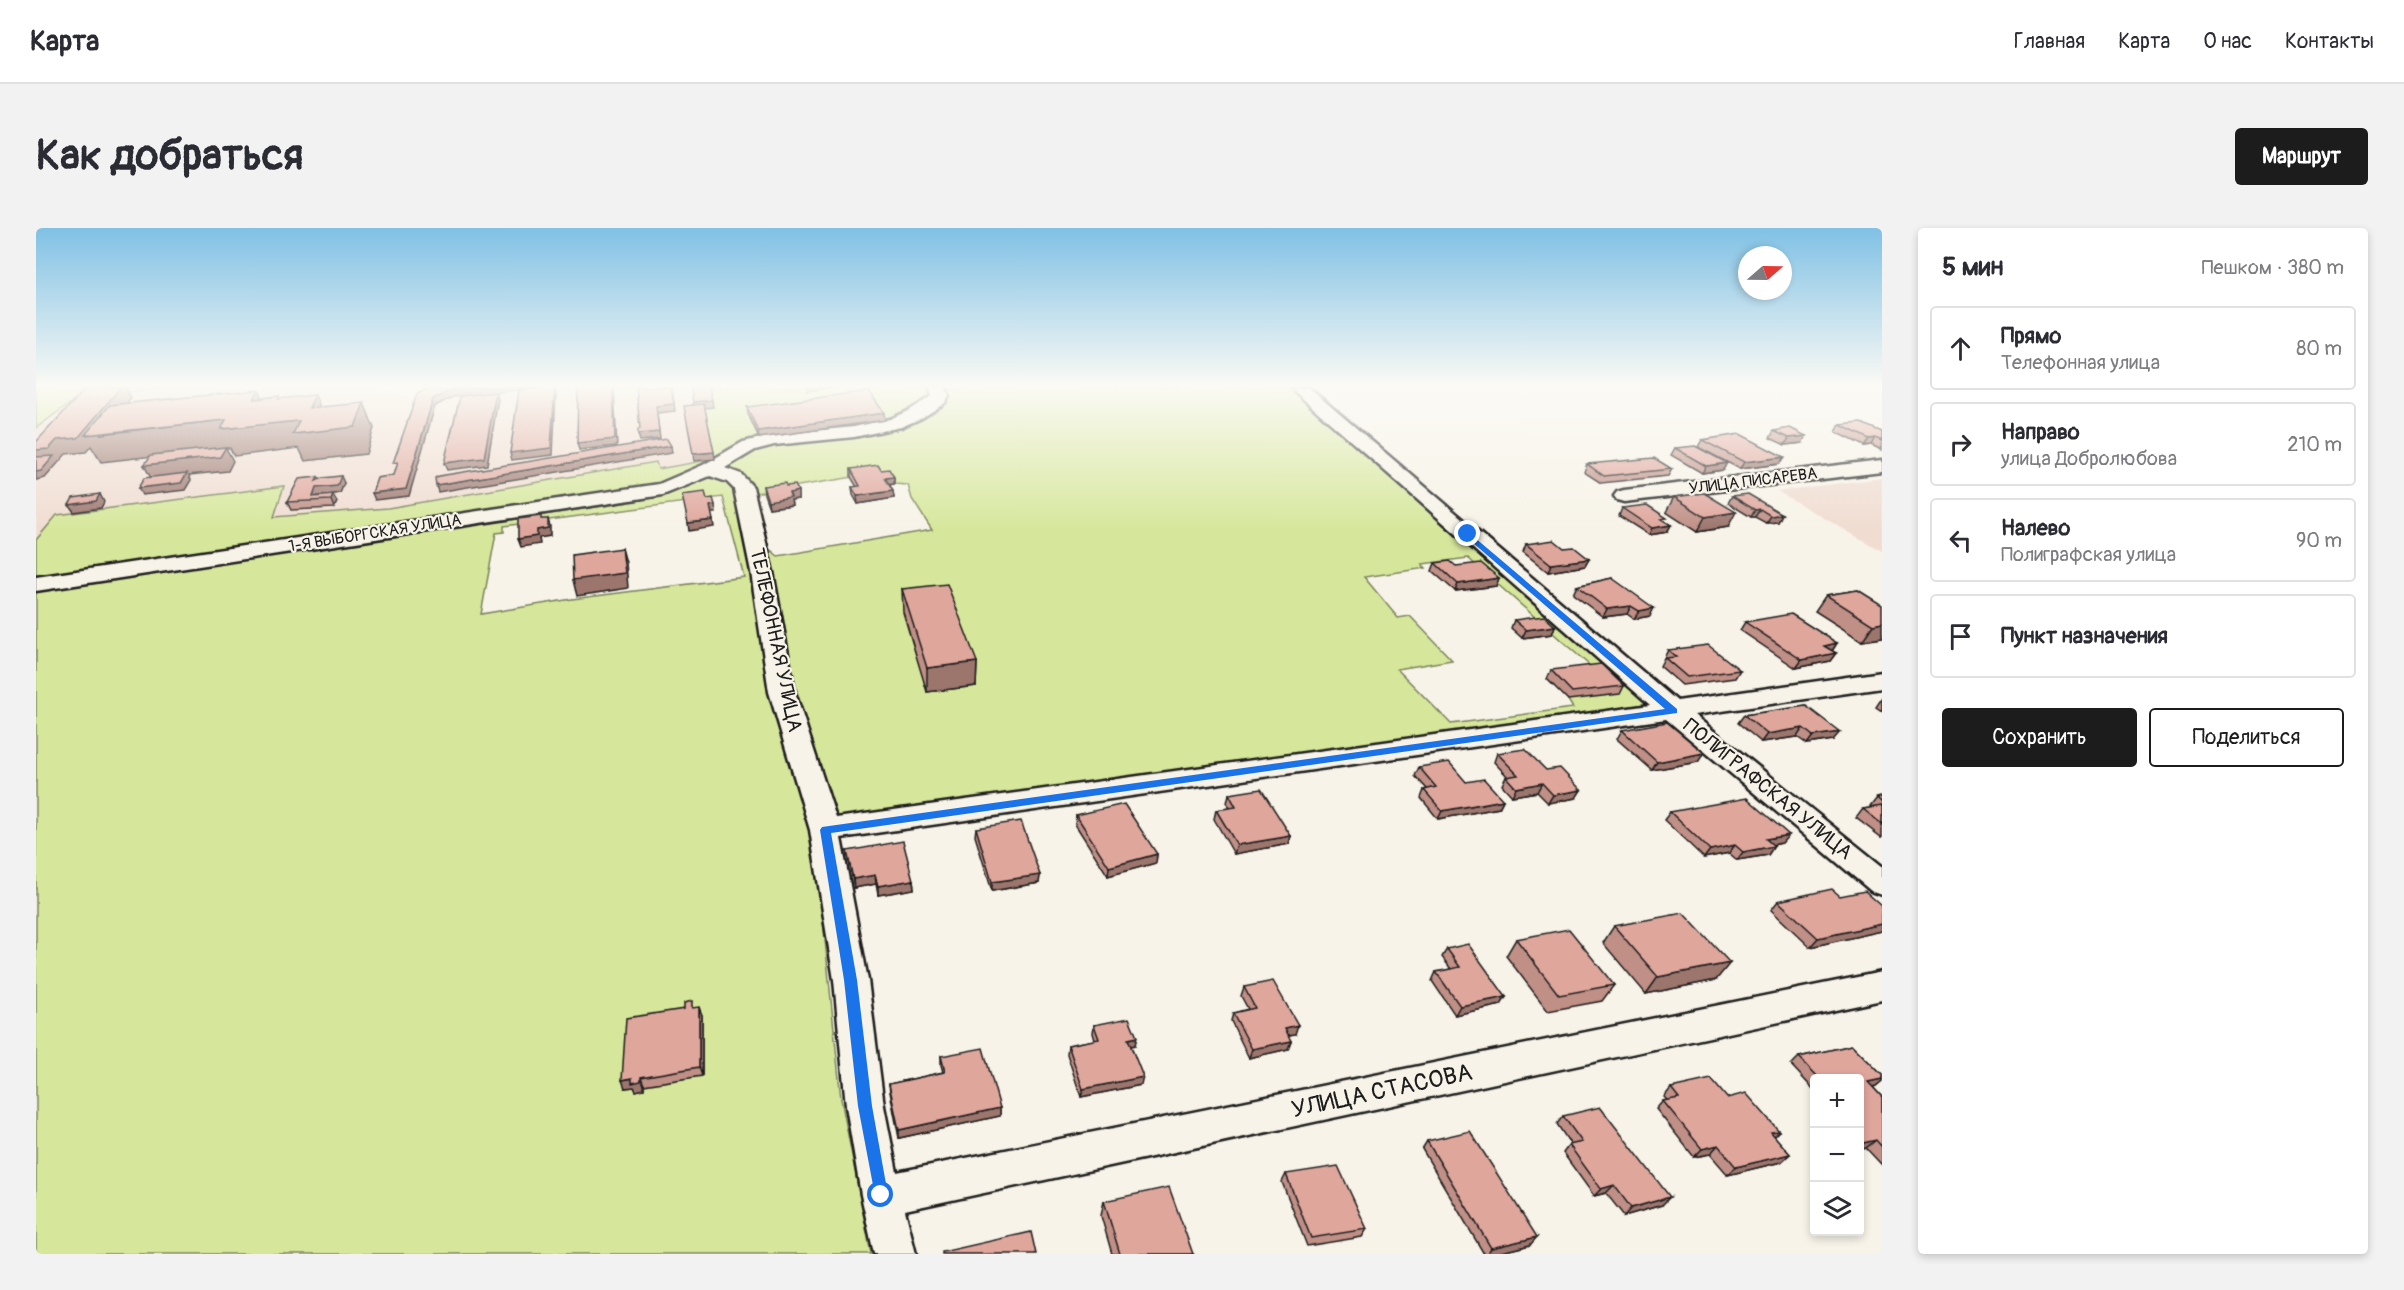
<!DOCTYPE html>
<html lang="ru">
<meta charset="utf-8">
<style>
:root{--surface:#fff;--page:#f2f2f3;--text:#2b2b33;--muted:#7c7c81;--line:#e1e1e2;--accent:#1c1c1c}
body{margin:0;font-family:Pangolin,sans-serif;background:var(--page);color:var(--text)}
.controls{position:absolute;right:18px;bottom:18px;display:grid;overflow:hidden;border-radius:6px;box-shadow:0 3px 9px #0003}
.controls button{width:54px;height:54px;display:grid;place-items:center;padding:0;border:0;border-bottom:2px solid var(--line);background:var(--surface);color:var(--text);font:30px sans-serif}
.compass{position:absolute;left:1702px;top:18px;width:54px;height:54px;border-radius:50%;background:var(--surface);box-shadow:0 3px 9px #0003;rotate:70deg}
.stop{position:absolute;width:18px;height:18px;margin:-14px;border:4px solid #1a73e8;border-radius:50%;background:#fff}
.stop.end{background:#1a73e8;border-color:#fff;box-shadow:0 2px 6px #0008}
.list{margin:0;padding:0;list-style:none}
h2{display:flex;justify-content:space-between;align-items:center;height:78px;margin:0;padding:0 24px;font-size:26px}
h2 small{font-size:20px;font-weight:400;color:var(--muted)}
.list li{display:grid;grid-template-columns:39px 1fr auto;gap:18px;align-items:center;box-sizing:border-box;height:84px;margin:0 12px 12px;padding:0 12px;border:2px solid var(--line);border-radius:6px}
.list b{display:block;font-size:22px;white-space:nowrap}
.list p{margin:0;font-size:20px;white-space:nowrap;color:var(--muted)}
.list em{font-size:20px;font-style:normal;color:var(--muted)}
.actions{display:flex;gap:12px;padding:18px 24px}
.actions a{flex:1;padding:14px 0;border:2px solid var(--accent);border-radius:6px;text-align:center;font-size:21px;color:var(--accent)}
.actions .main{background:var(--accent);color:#fff}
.icon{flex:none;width:33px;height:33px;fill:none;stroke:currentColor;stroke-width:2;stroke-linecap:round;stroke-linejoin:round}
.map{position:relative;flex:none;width:1846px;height:1026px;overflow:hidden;border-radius:6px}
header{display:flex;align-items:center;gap:36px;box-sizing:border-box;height:84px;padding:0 30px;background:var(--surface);border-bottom:2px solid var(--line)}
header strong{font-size:28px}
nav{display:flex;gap:33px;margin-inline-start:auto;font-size:21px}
.intro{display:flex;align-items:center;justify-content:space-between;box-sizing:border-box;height:144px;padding:0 36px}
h1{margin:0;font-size:42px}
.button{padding:15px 27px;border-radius:6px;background:var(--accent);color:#fff;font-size:21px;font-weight:700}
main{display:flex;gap:36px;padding:0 36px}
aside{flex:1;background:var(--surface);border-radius:6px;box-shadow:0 3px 9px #0003}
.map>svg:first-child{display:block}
.built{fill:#f0dcd1}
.green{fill:#d6e79b;stroke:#79825c;stroke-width:1.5;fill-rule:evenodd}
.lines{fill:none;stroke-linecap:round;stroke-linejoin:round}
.minor-casing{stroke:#1c1c1c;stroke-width:5}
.minor{fill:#f7f3e8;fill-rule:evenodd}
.wall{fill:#c08f86;stroke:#1c1c1c;stroke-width:1.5}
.shaded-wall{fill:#9c746d;stroke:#1c1c1c;stroke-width:1.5}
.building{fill:#dfa69c;stroke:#1c1c1c;stroke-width:1.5}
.route{fill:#1a73e8}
.labels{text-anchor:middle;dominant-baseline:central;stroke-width:4.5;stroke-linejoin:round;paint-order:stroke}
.far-street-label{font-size:16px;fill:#1c1c1c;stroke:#f7f3e8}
.street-label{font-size:20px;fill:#1c1c1c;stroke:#f7f3e8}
.near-street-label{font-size:24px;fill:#1c1c1c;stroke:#f7f3e8}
</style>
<header>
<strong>Карта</strong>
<nav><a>Главная</a><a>Карта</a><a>О нас</a><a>Контакты</a></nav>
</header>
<div class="intro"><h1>Как добраться</h1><a class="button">Маршрут</a></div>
<main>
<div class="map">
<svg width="1846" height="1026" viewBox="0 0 1846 1026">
<rect width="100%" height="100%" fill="#f7f3e8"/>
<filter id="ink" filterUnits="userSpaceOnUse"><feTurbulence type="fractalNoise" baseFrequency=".0167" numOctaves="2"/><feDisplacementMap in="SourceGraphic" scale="12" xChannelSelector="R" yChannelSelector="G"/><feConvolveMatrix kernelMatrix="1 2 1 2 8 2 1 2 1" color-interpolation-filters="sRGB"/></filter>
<g filter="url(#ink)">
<!-- built -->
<g class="built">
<path d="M134 159H337L376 170 398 165 455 159H673L679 231 621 241 619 235 352 280 237 289 248 259 22 287 0 312V200L41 170Z"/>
<path d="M1846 250V323L1741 263Z"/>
</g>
<!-- green -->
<g class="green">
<path d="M0 159H134L41 170 0 200Z"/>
<path d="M673 159H907L910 162 934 159H1251L1620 477 796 594 693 242 592 263 0 351V312L21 287 248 258 238 289 352 280 620 234 622 241 679 231 669 182ZM842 245 853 248 858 256 872 257 876 271 896 302 742 328 731 319 719 265ZM1432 330 1561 444 1532 472 1537 480 1415 496 1361 441 1416 432 1374 388 1362 390 1328 349 1390 340 1386 336Z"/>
<path d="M673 247 690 253 699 261 778 603 805 871 835 1026H0V362L601 273 639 263ZM687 269 708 349 536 371 445 386 460 305 468 304V298Z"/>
</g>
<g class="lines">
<!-- minor casing -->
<g class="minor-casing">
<g id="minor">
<path d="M893 159H909L913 167 909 175 886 190 865 199 818 209 738 217 719 222 689 240 705 246 717 259 737 344 759 464 800 590 1614 477 1256 161 1272 159 1641 473 1846 444V460L1658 487 1846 638V667L1835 663 1630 491 805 610 832 752 848 878 861 944 1846 744V772L869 982 880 1026H838L825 967 810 878 798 752 774 602 733 464 715 344 698 261 691 254 674 248 627 267 0 363V349L623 256 667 237 707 214 738 207 818 199 854 191 874 182 896 168Z"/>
<path d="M1846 232V244L1588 274 1581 272 1578 268 1581 264 1588 262Z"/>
</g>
</g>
<!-- minor -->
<use href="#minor" class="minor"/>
</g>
<!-- wall -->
<g class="wall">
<path d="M711 179 849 192 723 210 712 186Z"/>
<path d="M1804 197 1846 204V222L1835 217 1828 218 1800 204Z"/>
<path d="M1738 203 1766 215 1749 217 1734 210Z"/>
<path d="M1666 212 1743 236 1704 241 1662 219Z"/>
<path d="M1639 220 1687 242 1666 245 1635 227Z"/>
<path d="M1551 236 1636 241 1632 248 1565 255 1548 244Z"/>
<path d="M815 241 845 242 858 249V256L854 257 858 270 822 276 817 267 816 259H821L815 249Z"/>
<path d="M283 252 308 255 304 265 284 268 297 267 301 274 298 280 255 282 251 274Z"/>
<path d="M727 258H750L762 263V271L755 272 756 277 733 280 728 266Z"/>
<path d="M1696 268 1746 286 1742 294 1730 295 1719 289H1715L1692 275Z"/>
<path d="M1638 269 1692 299 1661 304 1630 284Z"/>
<path d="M1586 280 1630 294 1635 297 1631 304 1613 307 1583 288Z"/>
<path d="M1490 316 1528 320 1553 331 1549 338 1512 344 1487 324Z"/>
<path d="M1399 335 1420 338 1463 350 1460 358 1419 363 1396 343Z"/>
<path d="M1576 350 1614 388 1598 391 1591 386 1567 389 1537 366 1541 358Z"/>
<path d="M866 361 941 434 940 458 891 464 867 384Z"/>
<path d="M1822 362 1846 410 1826 413 1779 383 1790 367Z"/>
<path d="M1478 392 1519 398 1516 406 1486 410 1475 400Z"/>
<path d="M1709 394 1801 415 1796 423 1800 425 1794 433 1760 440 1704 402Z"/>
<path d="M1632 422 1704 442 1699 450 1646 457 1624 438Z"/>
<path d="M1515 442 1588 458 1584 466 1532 472 1511 451Z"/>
<path d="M1846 470V483L1840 479Z"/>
<path d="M1770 478 1797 512 1771 516 1761 509 1725 514 1702 495 1708 487Z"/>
<path d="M1586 502 1662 534 1616 542 1581 511Z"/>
<path d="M1461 525 1540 570 1512 575 1501 564 1476 568 1466 557 1470 549H1472L1458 534Z"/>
<path d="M1383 539 1430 554 1467 572 1463 580 1402 591 1385 570 1388 562 1391 561 1379 548Z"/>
<path d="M1193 566 1255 608 1253 616 1198 626 1178 591 1180 582 1194 580 1191 575Z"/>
<path d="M1846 569V609H1845L1820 590 1827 581 1835 580 1834 579 1841 570Z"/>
<path d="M1634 584 1746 615 1737 617 1738 618 1732 627 1701 632 1693 625 1668 630 1628 592Z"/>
<path d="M1040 587 1121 626 1120 635 1072 648 1039 596Z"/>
<path d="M940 600 1004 647 1003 655 956 663 939 608Z"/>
<path d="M811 623 877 652 878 661 842 667 840 656 818 660Z"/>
<path d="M1804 668 1846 678V703L1774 719 1735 682 1742 673Z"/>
<path d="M1578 698 1680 752 1610 766 1567 715Z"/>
<path d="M1480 711 1578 757 1566 773 1512 783 1470 728Z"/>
<path d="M1411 721 1465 777 1419 787 1396 753 1400 744 1415 741 1406 729Z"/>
<path d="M1208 759 1259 806 1252 807V821L1213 830 1195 793 1197 785 1212 781 1205 768Z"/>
<path d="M658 780 666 787V848L608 857V861L600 863 598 859 589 860Z"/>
<path d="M1058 797 1099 817 1095 818 1105 857 1045 869 1031 826 1032 817 1059 812 1057 805Z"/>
<path d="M1816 817 1846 847V853L1840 858 1837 859 1846 869V937L1830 920 1824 922V850H1779V863L1755 837 1763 829Z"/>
<path d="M905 828 964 880V888L863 910 854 864 853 856 907 844 905 837Z"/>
<path d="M1635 860 1691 870 1743 903 1738 908 1754 926 1745 934 1692 947 1674 926 1658 929 1620 881 1627 873 1631 872 1628 869Z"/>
<path d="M1527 888 1626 977 1588 988 1570 965 1558 968 1527 925 1533 917H1535L1521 896Z"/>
<path d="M1391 913 1494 1017 1457 1026H1448L1386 921Z"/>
<path d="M1250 946 1331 1001 1326 1009 1271 1018 1246 954Z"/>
<path d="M1068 973 1157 1026H1076L1065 988Z"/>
</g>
<!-- shaded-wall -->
<g class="shaded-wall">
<path d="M85 159H89L95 170 65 206 190 192 242 171 243 168 254 194 273 180 279 167 290 193 328 175 338 200 330 226 269 233 263 220 198 228 194 220H190L197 233 192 243 153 247 155 252 149 262 106 267 102 260 116 252 108 237 189 220 65 234 55 218 50 224 30 226 9 250 0 252V222L21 212Z"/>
<path d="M445 159H509L417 169 399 178 373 268 339 272 336 265 370 261 397 171 415 162Z"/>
<path d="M519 159 520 165 517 227 476 232 474 225Z"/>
<path d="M577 159H578L581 218 543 222 541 215Z"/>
<path d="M636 159 639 183 621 185 624 211 604 213 602 206 620 178Z"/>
<path d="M771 159H799L771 163Z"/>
<path d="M223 162 235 187 218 171Z"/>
<path d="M460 164 462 171 451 237 411 242 408 235Z"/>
<path d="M676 172 677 179 658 181 657 174Z"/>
<path d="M848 185 849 192 723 210 722 203Z"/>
<path d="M1770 208 1766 215 1749 217 1753 210Z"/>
<path d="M1839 210 1835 217 1828 218 1833 211Z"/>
<path d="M635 218 636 225 402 264 400 257Z"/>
<path d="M678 224 679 231 658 233 657 226Z"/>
<path d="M1748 229 1743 236 1704 241 1708 234Z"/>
<path d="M1691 235 1687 242 1666 245 1670 238Z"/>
<path d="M305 248 308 255 304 265 277 269 282 249 285 256Z"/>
<path d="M858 249V256L850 257 849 250Z"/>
<path d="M762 263V271L755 272 756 277 733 280 732 273 753 265Z"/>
<path d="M857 263 858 270 822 276 821 268Z"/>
<path d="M64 266 68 274 65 280 38 284 33 277Z"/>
<path d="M297 267 301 274 298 280 295 272Z"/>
<path d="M679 277 680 285H675L674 278Z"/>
<path d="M1724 281 1719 289H1715L1719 282Z"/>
<path d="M1700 284 1692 299 1661 304 1669 289Z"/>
<path d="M1746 286 1742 294 1730 295 1735 288Z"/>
<path d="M512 291 514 298V308L503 310 504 316 485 319 482 311 501 302Z"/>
<path d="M677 292 678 299 653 303 652 295Z"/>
<path d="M1635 297 1631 304 1613 307 1616 300Z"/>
<path d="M586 320 590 335 592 360 541 368 537 352Z"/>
<path d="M1553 331 1549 338 1512 344 1515 336Z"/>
<path d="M1463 350 1460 358 1419 363 1422 356Z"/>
<path d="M1595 378 1591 386 1567 389 1571 381Z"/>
<path d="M1618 380 1614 388 1598 391 1603 383Z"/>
<path d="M1846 395V410L1826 413 1837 397Z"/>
<path d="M1519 398 1516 406 1486 410 1490 402Z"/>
<path d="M1801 415 1796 423 1788 418Z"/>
<path d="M1800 425 1794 433 1760 440 1766 432Z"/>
<path d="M941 434 940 458 891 464V440Z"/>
<path d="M1767 500 1761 509 1725 514 1731 506Z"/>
<path d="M1804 504 1797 512 1771 516 1777 508Z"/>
<path d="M1668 525 1662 534 1616 542 1621 534Z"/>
<path d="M1506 555 1501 564 1476 568 1480 560Z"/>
<path d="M1545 562 1540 570 1512 575 1517 567Z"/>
<path d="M1467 572 1463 580 1402 591 1406 583Z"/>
<path d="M1753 607 1746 615 1724 619 1730 611Z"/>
<path d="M1255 608 1253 616 1198 626 1201 617Z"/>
<path d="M1699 617 1693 625 1668 630 1674 622Z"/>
<path d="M1738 618 1732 627 1701 632 1707 624Z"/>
<path d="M1121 626 1120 635 1072 648 1073 639Z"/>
<path d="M839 647 840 656 818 660 817 651Z"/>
<path d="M1004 647 1003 655 956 663V654Z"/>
<path d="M877 652 878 661 842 667V658Z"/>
<path d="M1846 696V703L1774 719 1782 710Z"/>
<path d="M1694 735 1680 752 1610 766 1622 749Z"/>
<path d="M1470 769 1465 777 1419 787 1424 778Z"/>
<path d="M663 779 666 787V848L663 839Z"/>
<path d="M1262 797 1259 806 1246 808 1249 800Z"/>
<path d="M1101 809 1099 817 1091 819 1092 811Z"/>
<path d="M1255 813 1252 821 1213 830 1216 821Z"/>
<path d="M605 849 608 857V861L600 863 598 859 589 860 586 852Z"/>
<path d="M1107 849 1105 857 1045 869 1047 861Z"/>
<path d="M1846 851V853L1840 858 1824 862 1832 854Z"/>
<path d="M964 880V888L863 910V902Z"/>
<path d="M1840 912 1830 920 1824 922V918L1827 915Z"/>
<path d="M1682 917 1674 926 1658 929 1666 921Z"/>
<path d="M1754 926 1745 934 1692 947 1700 939Z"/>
<path d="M1578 957 1570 965 1558 968 1565 961Z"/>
<path d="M1634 969 1626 977 1588 988 1595 980Z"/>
<path d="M1501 1009 1494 1017 1457 1026H1451L1455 1020Z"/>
</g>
<!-- building -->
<g class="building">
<path d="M60 159H85L42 210 21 212 13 221 0 222V214L50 160Z"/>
<path d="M395 159H445L415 162 397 171 370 261 336 265 341 250 358 247 362 234 357 235 381 166Z"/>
<path d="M511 159H519L515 220 474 225 483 162Z"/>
<path d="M542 159H577L579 211 541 215Z"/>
<path d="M600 159H635L638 176 620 178 623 204 602 206V201H604Z"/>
<path d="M655 159H673L676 172 657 174Z"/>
<path d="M223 162 218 171 243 168 242 171 279 167 273 180 328 175 319 199 257 206 263 193 185 201 190 192 49 207 74 177Z"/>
<path d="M833 163 848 185 722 203 711 179Z"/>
<path d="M460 164 448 230 408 235 424 168Z"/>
<path d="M668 176 678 224 657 226 648 178Z"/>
<path d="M1825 195 1846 204V213L1839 210 1833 211 1804 197Z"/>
<path d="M1754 200 1770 208 1753 210 1738 203Z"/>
<path d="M1704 206 1748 229 1708 234 1666 212Z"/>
<path d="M631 211 635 218 400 257 399 250 403 248Z"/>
<path d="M1659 218 1691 235 1670 238 1639 220Z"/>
<path d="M190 219 184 229 108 237 115 227Z"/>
<path d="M18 228 5 243 0 244V229Z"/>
<path d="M1618 230 1636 241 1568 248 1551 236Z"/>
<path d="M842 237 845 242 853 241 858 249 849 250 857 263 821 268 816 259 824 258 815 241Z"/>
<path d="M151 245 145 255 102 260 108 250Z"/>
<path d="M305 248 301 258 280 260 277 269 297 267 295 272 251 274 263 251 282 249 280 253 286 250Z"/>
<path d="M749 255 750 258 759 257 762 263 753 265 755 269 732 273 727 258Z"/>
<path d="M669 264 671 271 677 270 679 277 674 278 677 292 652 295 646 267Z"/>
<path d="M1668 265 1700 284 1669 289 1638 269Z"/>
<path d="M64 266 60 273 33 277 37 270Z"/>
<path d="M1712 266 1746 286 1735 288 1724 281 1719 282 1696 268Z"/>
<path d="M1611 277 1631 290 1625 291 1635 297 1616 300 1586 280Z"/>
<path d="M505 288V291H512V300L501 302V308L482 311V291Z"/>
<path d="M1518 312 1528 320 1538 319 1553 331 1515 336 1490 316Z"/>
<path d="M586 320 589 345 537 352 536 327Z"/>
<path d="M1414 333 1420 338 1445 335 1463 350 1422 356 1399 335Z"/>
<path d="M1576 350 1618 380 1603 383 1595 378 1571 381 1541 358Z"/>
<path d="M911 356 941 434 891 440 866 361Z"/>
<path d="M1822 362 1846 377V395L1837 397 1790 367Z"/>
<path d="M1755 386 1801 415 1788 418 1800 425 1766 432 1709 394Z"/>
<path d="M1508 388 1519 398 1490 402 1478 392Z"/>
<path d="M1672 417 1704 442 1651 449 1629 430 1640 429 1632 422Z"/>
<path d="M1565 436 1588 458 1536 464 1515 442Z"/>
<path d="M1770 478 1804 504 1777 508 1767 500 1731 506 1708 487Z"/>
<path d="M1631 494 1668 525 1621 534 1586 502Z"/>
<path d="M1489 521 1510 542 1524 540 1545 562 1517 567 1506 555 1480 560 1470 549 1482 547 1461 525Z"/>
<path d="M1413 534 1430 554 1448 551 1467 572 1406 583 1388 562 1400 559 1383 539Z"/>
<path d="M1225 561 1255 608 1201 617 1180 582 1200 579 1193 566Z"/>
<path d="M1846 569V575L1841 570Z"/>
<path d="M1711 570 1753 607 1730 611 1738 618 1707 624 1699 617 1674 622 1634 584Z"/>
<path d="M1088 576 1121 626 1073 639 1040 587Z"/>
<path d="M1846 578V596L1827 581Z"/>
<path d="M985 593 1004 647 956 654 940 600Z"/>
<path d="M867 613 877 652 842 658 839 647 817 651 811 623Z"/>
<path d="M1796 661 1804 668 1829 663 1846 678V696L1782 710 1742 673Z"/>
<path d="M1647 685 1694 735 1622 749 1578 698Z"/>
<path d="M1533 701 1578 757 1523 767 1480 711Z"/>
<path d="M1432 716 1470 769 1424 778 1400 744 1424 739 1411 721Z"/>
<path d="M1237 753 1262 797 1249 800 1255 813 1216 821 1197 785 1219 780 1208 759Z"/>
<path d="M656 773V780L663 779V839L605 849V853L596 855V850L586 852 590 790 648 781V775Z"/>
<path d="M1093 790 1101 809 1092 811 1107 849 1047 861 1032 817 1063 811 1058 797Z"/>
<path d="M1816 817 1846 847V851L1832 854 1846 869V919L1840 912 1827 915 1824 911V850H1783L1763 829Z"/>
<path d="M947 820 964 880 863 902 853 856 909 844 905 828Z"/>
<path d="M1675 851 1691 870 1710 865 1743 903 1735 904 1754 926 1700 939 1682 917 1666 921 1627 873 1643 870 1635 860Z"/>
<path d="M1564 879 1634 969 1595 980 1578 957 1565 961 1533 917 1546 914 1527 888Z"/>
<path d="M1434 903 1501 1009 1455 1020 1391 913Z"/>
<path d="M1302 938 1331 1001 1275 1010 1250 946Z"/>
<path d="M1133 959 1157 1026H1084L1068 973Z"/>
<path d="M995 1004 1000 1026H906V1024Z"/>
</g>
</g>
<!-- sky -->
<linearGradient id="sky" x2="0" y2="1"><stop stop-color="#80c1e5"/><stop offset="0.52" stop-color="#fbfaf5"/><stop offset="1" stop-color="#fbfaf5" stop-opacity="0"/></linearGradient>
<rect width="1846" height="303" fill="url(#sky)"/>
<!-- route -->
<path class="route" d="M1432 304 1641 481V485L795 605 821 752 836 878 852 967 850 973 845 975 840 973 822 878 808 752 784 602 786 599 1629 481 1429 308 1428 306Z"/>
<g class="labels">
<!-- far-street labels -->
<g class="far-street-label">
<text transform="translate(1717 253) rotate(-7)">УЛИЦА ПИСАРЕВА</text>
<text transform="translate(339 305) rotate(-9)">1-Я ВЫБОРГСКАЯ УЛИЦА</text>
</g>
<!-- street labels -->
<g class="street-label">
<text transform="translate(740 412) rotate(78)">ТЕЛЕФОННАЯ УЛИЦА</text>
<text transform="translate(1732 561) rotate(39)">ПОЛИГРАФСКАЯ УЛИЦА</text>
</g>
<!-- near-street labels -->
<g class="near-street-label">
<text transform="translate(1346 863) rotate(-12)">УЛИЦА СТАСОВА</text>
</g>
</g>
</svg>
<div class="controls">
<button>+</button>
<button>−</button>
<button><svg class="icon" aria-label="layers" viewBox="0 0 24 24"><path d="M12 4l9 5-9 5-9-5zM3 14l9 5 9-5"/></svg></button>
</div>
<svg class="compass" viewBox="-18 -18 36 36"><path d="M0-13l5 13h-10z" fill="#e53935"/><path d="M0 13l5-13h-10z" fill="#7c7c81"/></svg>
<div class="stop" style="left:845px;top:967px"></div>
<div class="stop end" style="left:1432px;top:306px"></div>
</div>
<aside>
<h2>5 мин<small>Пешком · 380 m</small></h2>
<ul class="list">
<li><svg class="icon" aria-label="ahead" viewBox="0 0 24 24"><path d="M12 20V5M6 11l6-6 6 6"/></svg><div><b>Прямо</b><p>Телефонная улица</p></div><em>80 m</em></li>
<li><svg class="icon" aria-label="right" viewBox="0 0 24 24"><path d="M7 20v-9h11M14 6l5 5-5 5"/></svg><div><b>Направо</b><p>улица Добролюбова</p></div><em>210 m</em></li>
<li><svg class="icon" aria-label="left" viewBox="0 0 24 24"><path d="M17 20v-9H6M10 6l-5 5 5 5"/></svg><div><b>Налево</b><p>Полиграфская улица</p></div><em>90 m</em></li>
<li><svg class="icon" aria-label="arrive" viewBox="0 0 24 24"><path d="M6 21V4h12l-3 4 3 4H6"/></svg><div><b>Пункт назначения</b></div></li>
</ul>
<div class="actions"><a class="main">Сохранить</a><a>Поделиться</a></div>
</aside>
</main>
